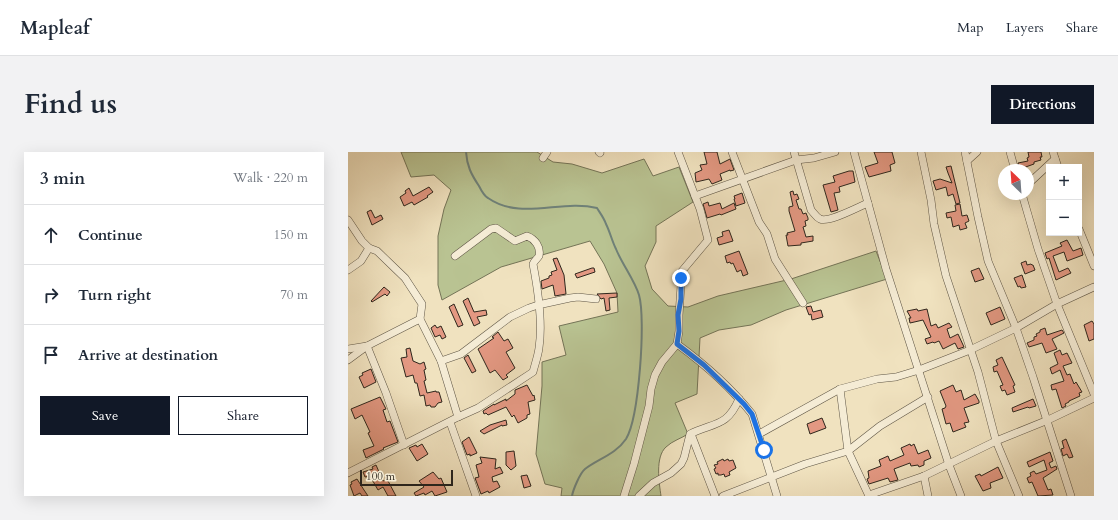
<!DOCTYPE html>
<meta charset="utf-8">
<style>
:root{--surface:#fff;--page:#f2f2f3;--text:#1f2937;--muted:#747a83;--line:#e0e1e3;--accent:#111827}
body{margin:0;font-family:Cardo,serif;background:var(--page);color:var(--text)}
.controls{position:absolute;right:12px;top:12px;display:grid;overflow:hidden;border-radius:0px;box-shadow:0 4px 16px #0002}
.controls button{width:36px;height:36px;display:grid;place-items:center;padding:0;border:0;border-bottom:1px solid var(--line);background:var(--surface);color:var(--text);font:20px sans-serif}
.compass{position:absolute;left:650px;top:12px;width:36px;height:36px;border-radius:50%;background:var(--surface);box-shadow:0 4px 16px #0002;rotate:335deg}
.scale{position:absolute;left:12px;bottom:10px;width:93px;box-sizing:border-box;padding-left:4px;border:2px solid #2e261c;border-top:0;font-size:11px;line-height:14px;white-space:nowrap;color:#2e261c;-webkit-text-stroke:3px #f5ecd5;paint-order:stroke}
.stop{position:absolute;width:12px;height:12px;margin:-9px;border:3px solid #1a73e8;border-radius:50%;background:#fff}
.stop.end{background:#1a73e8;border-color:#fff;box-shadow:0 1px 4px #0008}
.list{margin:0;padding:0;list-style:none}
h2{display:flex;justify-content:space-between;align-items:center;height:52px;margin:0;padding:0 16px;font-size:17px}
h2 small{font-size:13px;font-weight:400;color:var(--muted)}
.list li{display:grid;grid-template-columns:26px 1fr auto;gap:12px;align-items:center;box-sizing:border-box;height:60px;padding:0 16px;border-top:1px solid var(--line)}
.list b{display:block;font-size:15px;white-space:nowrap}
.list em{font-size:13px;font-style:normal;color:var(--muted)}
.actions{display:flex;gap:8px;padding:12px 16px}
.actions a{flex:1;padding:9px 0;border:1px solid var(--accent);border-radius:0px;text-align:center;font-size:14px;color:var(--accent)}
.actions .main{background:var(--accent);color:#fff}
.icon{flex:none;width:22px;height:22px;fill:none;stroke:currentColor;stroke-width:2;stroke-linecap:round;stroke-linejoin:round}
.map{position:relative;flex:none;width:746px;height:344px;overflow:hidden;border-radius:0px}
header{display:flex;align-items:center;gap:24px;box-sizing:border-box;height:56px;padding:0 20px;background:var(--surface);border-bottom:1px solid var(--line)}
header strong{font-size:19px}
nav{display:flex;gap:22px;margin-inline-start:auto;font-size:14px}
.intro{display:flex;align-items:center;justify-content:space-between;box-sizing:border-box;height:96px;padding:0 24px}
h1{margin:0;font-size:28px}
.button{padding:10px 18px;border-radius:0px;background:var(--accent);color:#fff;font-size:14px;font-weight:700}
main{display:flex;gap:24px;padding:0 24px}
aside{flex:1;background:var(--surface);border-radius:0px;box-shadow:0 4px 16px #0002}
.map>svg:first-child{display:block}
.green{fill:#b9c392;stroke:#747457}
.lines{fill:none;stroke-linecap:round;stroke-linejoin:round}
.stream{stroke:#6f8179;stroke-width:2}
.building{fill:#e39882;stroke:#2e261c}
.minor-casing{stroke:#5e5545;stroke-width:8}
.minor{stroke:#f5ecd5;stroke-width:7}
.route{stroke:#1a73e8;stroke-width:5}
</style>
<header>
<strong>Mapleaf</strong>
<nav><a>Map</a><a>Layers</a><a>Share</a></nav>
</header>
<div class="intro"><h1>Find us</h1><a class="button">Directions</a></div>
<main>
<aside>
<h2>3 min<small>Walk · 220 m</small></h2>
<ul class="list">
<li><svg class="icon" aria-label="ahead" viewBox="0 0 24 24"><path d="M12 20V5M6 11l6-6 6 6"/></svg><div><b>Continue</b></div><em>150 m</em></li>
<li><svg class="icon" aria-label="right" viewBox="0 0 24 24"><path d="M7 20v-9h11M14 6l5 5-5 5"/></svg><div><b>Turn right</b></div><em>70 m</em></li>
<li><svg class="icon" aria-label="arrive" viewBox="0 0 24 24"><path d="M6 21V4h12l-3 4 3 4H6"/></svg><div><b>Arrive at destination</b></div></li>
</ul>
<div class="actions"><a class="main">Save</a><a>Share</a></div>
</aside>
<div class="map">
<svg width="746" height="344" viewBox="0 0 746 344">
<rect width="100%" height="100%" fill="#f0e2bf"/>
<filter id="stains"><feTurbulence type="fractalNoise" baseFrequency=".005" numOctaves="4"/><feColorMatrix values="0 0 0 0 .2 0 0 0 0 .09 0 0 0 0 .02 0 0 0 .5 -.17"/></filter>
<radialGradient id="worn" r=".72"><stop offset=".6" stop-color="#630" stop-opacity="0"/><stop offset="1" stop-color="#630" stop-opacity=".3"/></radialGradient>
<!-- green -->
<path class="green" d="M53 0H189L205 10 224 12 254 21 296 7 305 24 331 15 345 50 308 74V90L297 114 304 137 320 154 340 155 370 144 443 127 528 99 539 127 438 158 403 173 371 178 352 186 349 242 327 251 340 282C334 286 324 289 318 295 307 305 311 330 313 344H213L214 336 197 332 188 302 194 234V210L218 203 211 174 270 160 269 141 256 112 242 89 153 115 94 148 90 133V84L96 57 103 38 86 23 63 25Z"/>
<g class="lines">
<!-- stream -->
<path class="stream" d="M118 0C119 14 123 22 131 34 133 38 136 44 140 46 173 69 213 47 249 56 252 61 256 66 258 72 262 80 264 89 268 97 274 112 287 129 291 143 298 167 291 266 278 287 268 302 250 307 237 317 232 321 225 338 224 344"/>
</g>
<!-- building -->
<g class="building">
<path d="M356 0H369L372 12 382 7 386 18 382 19V18L372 22 374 28 364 32 361 27 348 30 347 21 354 18 352 13 359 12Z"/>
<path d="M526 0H544L547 11 542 13 543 19 521 25 517 15 530 11Z"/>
<path d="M680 0H693L694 5H692L693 8 686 10V12L672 17 670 11 680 9 679 6 681 5Z"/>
<path d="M603 14 612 51 608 52 605 42 600 44 598 35 588 38 585 29 592 27 604 31 600 21 598 15Z"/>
<path d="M501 19H505L507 30 491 35 492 40 486 41 490 58 483 60 475 33 487 30 485 24Z"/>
<path d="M81 35 85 40 79 44 80 45 66 53 64 50 56 54 52 45 58 41 57 39 61 36 65 44Z"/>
<path d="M445 39 446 43 449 42 451 47 448 48 451 57H453L455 62 458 61 460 66V68L457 69 458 74 455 75 458 85 465 84V89L453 91V93L440 94 438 83H440L439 81 447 79 441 59V55L445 54 442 40Z"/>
<path d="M394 41 397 51 388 54 386 47H387L386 44Z"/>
<path d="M360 50 361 54 372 51 374 57 386 51 388 57 373 63 372 62 359 66 355 52Z"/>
<path d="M612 52 614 64 619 63 621 69 617 71 619 76 612 78 611 73 605 75 603 65 599 66 598 61 608 59 607 53Z"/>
<path d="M23 58 27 66 33 63 35 67 24 73 19 60Z"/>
<path d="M381 78 385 89 371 93 369 86 375 84 374 80Z"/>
<path d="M719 88 725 99 733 96 735 103 719 109 716 100 705 104 711 120 720 116 723 121 708 128 701 106 699 107 697 101 714 94 712 91Z"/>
<path d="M391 99 400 122 395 124 393 118 389 120 385 111 383 112 382 110 379 111 377 104Z"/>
<path d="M209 106 216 123 218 142 207 144 205 133 194 137 193 129 201 126V124L204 123 203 120 209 118 205 107Z"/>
<path d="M678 109 679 113 683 112 684 113H685L687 118 677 122 673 111Z"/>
<path d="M244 116H246L247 120 229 126 227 122Z"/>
<path d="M631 116 636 127 627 130 623 119Z"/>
<path d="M674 123 678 135 673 136 672 134 670 135 666 126Z"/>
<path d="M36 135 42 140 39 144 37 142 24 150 23 149Z"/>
<path d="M269 141V145L261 146 262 158 258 159 256 146 253 147 249 142Z"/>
<path d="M120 146 126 160 138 158 139 163 129 165 132 171 126 174 115 149Z"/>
<path d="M106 152 115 173 110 175 101 155Z"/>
<path d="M463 154 465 160 473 158 475 165 464 168 463 162 461 163 458 155Z"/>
<path d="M652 155 657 167 643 173 638 161Z"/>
<path d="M569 157 570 159 579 157 583 174 588 172 590 176 601 171 604 175 599 177 602 186 610 182 616 195 610 197 607 191 595 197 591 189 586 191 585 190 579 192 577 187 583 185 575 168 562 171 561 166H563L559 159Z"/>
<path d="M744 169 746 172V187L741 189 736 173Z"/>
<path d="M87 173 89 176 93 174 98 185 94 187 92 183 87 185 83 176Z"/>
<path d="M697 176 699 183 714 178 716 181 704 187 709 197 698 201 694 191 681 195 679 191 686 188V185L689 184 688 182 692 180V178Z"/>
<path d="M150 180 156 189 160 187 165 196 158 200 167 216 158 223 160 225 155 228 147 218 142 221 130 197 146 186 144 185Z"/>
<path d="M62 196 65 209 72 212 76 210 78 217 76 218 78 228 76 229 79 241 88 239V240H91L94 250 90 251 87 255H83L82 253 78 254 76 243 72 244 69 231H67L65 223 58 225 53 206 59 205 58 197Z"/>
<path d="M712 198 714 203 719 201 724 211 715 214 719 223 722 222 726 232 728 230 734 240 731 241 732 244 721 249V250L717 252 718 254 714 256 708 237 704 238 703 233 716 229 712 218 704 222 702 216 710 212 706 201Z"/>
<path d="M120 203 128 219 124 221 116 206Z"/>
<path d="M654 205 667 233 665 234 667 240 659 243 657 238 654 239 652 234 655 233 649 219 646 220 645 215 650 213 648 208Z"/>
<path d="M23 217 28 230 16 236 11 225 15 223 14 221Z"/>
<path d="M179 233 185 244 186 243 187 248 180 250 182 262 179 263V266L170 271 166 263 164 265 158 255 140 263 138 261 136 262 135 259 146 252V253L158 247V249L167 242V238Z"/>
<path d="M605 233 608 240 613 238 616 248 627 242 631 249V251L616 256 621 270 616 271 618 275 605 280 602 271 598 272 594 257 597 256 598 254 592 239Z"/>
<path d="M32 245 38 257 35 258 39 270 42 269 50 290 35 296 36 297 18 306 15 298 26 294 20 281 22 280 14 263 7 267 3 257Z"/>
<path d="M685 247 688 254 681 256 680 255 665 260 664 256Z"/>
<path d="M474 266 478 276 462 282 459 272Z"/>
<path d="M158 268 159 273 154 274V273L136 282 132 279 142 273Z"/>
<path d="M121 285 129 301 122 304V302L119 303 114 290Z"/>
<path d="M718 287 725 305 721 306 719 302 715 304 713 297 716 296 714 289Z"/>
<path d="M74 292 80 302 69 309 61 296 68 293 69 295Z"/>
<path d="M562 292 563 294 566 292 570 302 580 298 583 306 576 309V313L571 315 570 313 563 314 562 311 546 317 550 328 542 330 540 326 521 332 519 327 521 326 520 319 533 314 531 308 540 304 542 309 556 303 553 296Z"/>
<path d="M166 299 168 314 163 318 158 313V300Z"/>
<path d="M702 300 705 309 701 311 703 316 708 314 709 317 695 326 700 338 703 337 705 343 690 344 684 330 681 331 679 326 683 324 682 321 686 319 688 322 699 318 696 308 681 315 679 310Z"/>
<path d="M132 305 148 307 147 317 152 315 155 321 144 325 145 330 149 329 152 335 141 341 140 339 133 342 127 326 131 325 128 313 134 311Z"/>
<path d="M375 307 376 309 380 307 381 309 385 308 388 316 381 320 382 323 377 325 376 322 373 323H370V321L368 322 366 317 368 316 366 313 370 312 369 310Z"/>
<path d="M28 313 35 329 39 327 48 344H40L35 335 30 338 22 324 17 325 15 320 25 317 24 315Z"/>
<path d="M650 315 655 326 642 331 643 336 635 339 627 324 632 322 633 324Z"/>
<path d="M85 320 91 327 93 326 99 340 87 344 84 339 77 343 76 341 68 344 66 341 76 335 71 329Z"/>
<path d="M179 323 183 334 176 336 173 324Z"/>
<path d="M9 327 16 338 20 344H14L12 341 6 344 2 333 4 332 3 330Z"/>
</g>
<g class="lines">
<!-- minor casing -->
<g class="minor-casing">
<g id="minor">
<path d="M251 0 252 1"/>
<path d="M384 0 411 70 419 82 427 107 455 151"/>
<path d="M446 0 463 58C466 61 468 65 472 67 481 71 510 55 520 51"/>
<path d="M506 0 538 117 601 313 613 344"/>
<path d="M573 0 583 48 586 72 598 124 630 220 648 289 671 344"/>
<path d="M617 0 630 65 640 109 668 176 685 225 723 344"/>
<path d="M662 0 667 18"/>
<path d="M705 0 710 15"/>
<path d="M195 6 199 0"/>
<path d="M619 9 629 0"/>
<path d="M680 32 707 7"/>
<path d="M674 42 690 97 709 152 746 242"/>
<path d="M347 44 448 8 466 6 487 0"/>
<path d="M0 68 14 89 21 96 13 109 0 118"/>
<path d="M731 77 746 114"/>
<path d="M21 96 29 99 57 126 74 152 72 167"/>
<path d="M329 192C355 211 384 237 404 262L429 344"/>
<path d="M0 197 19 194 38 241 56 293"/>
<path d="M0 208 19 194 72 167 93 209 110 265"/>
<path d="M93 209 113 202 162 165 181 156 190 153 222 146 230 145 248 147"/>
<path d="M492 237 500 299 521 344"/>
<path d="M102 270 128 344"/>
<path d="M343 282 367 344"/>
<path d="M411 282 492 237 529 227 548 225 571 218 622 198 668 176 709 152 746 135"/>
<path d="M0 321 110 265 130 256 185 220C187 212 190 204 191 196 195 170 190 138 185 112 186 109 190 106 191 104 193 95 187 87 179 84L167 89 148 76 143 77 107 104"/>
<path d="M576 324 580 344"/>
<path d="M521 343 576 324 648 289 700 268 746 246"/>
<path d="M276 344 286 312 301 254 303 237 307 223 314 210 329 192 331 179V163L334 119 360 88 352 57 330 0"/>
<path d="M291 344 305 331 323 321 333 312 336 306 342 282C367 270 379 275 391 247"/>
<path d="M375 344 457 312 500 299 532 274 580 245"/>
</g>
</g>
<!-- minor -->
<use href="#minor" class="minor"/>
</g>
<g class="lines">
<!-- route -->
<path class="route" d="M333 126V147L330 163 331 179 329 192 356 213 396 252 404 262 416 298"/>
</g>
<rect width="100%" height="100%" filter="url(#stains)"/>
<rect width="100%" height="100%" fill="url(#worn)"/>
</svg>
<div class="controls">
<button>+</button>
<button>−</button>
</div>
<svg class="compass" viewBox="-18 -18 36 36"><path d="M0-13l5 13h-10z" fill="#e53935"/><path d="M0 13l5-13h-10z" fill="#747a83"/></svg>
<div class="scale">100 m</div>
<div class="stop" style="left:416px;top:298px"></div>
<div class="stop end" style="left:333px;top:126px"></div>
</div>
</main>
